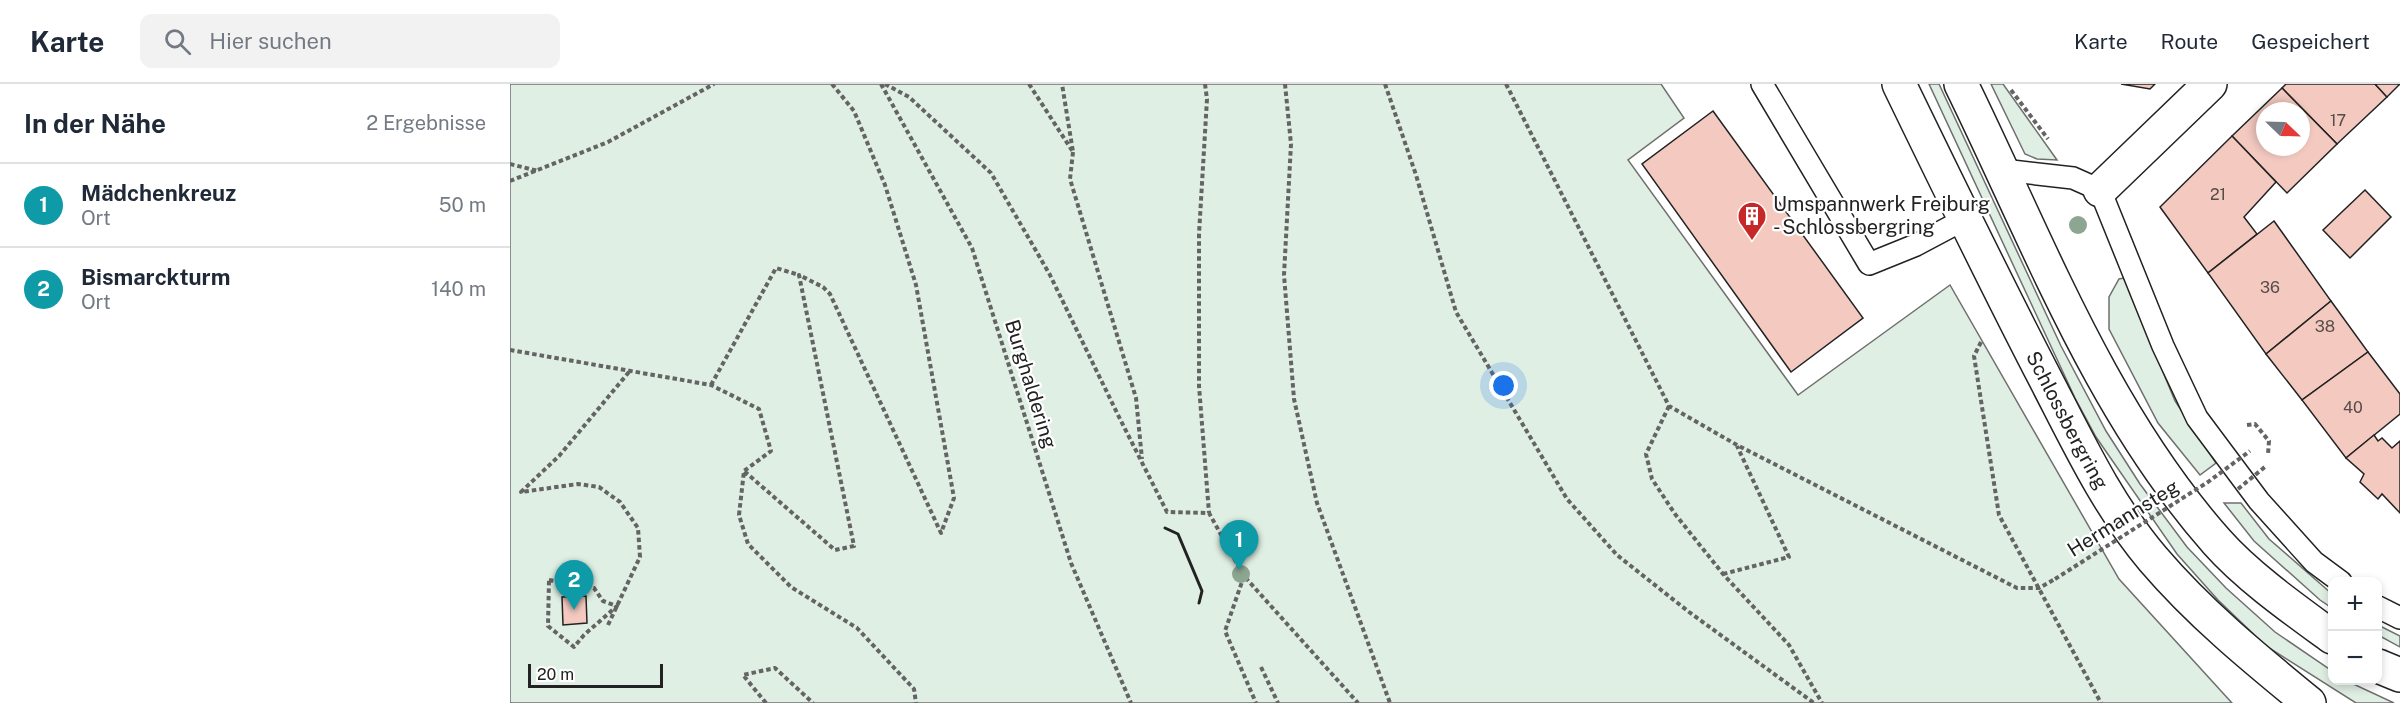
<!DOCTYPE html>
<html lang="de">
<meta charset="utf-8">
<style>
:root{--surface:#fff;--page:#f2f2f3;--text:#1f2937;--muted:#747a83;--line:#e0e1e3;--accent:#b45309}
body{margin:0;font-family:"Public Sans",sans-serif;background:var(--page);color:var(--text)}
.controls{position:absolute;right:18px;bottom:18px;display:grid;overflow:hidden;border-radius:12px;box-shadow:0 3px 9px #0003}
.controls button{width:54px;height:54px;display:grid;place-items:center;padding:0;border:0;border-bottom:2px solid var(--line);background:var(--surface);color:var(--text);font:30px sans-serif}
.compass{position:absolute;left:1746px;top:18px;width:54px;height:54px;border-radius:50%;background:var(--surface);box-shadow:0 3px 9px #0003;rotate:113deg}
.scale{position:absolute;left:18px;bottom:15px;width:135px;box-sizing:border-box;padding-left:6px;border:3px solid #222;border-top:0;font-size:16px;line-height:21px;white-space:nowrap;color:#222;-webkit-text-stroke:4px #fff;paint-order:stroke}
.you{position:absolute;left:994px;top:302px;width:21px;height:21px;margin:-15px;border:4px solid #fff;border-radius:50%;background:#1a73e8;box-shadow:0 0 0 9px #1a73e833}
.badge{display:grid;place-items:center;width:39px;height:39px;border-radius:50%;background:var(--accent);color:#fff;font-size:20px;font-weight:700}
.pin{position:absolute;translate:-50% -50px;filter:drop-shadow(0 2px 3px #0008)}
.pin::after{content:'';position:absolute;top:32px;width:21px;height:18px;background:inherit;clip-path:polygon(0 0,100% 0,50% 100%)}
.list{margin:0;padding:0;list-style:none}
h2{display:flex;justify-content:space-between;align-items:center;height:78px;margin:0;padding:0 24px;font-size:26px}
h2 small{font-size:20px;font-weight:400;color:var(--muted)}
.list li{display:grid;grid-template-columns:39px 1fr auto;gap:18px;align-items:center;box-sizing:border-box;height:84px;padding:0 24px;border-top:2px solid var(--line)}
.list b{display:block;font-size:22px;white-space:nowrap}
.list p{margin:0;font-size:20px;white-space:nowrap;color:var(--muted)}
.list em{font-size:20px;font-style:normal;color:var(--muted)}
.icon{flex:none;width:33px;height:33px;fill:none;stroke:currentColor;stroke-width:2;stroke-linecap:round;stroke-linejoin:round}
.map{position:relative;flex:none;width:1890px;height:619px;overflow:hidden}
header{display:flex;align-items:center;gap:36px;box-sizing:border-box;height:84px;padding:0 30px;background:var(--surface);border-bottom:2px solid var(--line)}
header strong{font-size:28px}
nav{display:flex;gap:33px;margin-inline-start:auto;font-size:21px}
.search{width:420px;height:54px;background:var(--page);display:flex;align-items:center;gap:15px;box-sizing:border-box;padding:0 21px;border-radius:12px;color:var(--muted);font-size:22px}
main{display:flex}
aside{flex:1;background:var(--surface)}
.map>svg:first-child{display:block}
.green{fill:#e0efe3;stroke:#6f6f6f;stroke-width:1.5}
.building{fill:#f3c9c0;stroke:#222;stroke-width:1.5;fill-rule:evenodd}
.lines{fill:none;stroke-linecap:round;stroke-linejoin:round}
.lane-casing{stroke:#222;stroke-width:24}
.street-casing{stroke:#222;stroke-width:36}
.primary-casing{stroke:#222;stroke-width:36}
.path{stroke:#646464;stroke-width:4;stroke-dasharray:4.5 3;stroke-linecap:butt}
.lane{stroke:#fff;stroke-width:21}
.street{stroke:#fff;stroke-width:33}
.primary{stroke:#fff;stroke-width:33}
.path-bridge{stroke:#646464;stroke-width:4;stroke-dasharray:4.5 3;stroke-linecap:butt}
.wall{stroke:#222;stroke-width:3}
.tree{fill:#8da692}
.labels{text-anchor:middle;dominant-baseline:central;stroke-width:4.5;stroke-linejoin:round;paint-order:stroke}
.number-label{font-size:16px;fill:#564c4a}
.poi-label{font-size:20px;fill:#222;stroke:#fff;text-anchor:start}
.street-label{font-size:20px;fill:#222;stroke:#fff}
</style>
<header>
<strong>Karte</strong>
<div class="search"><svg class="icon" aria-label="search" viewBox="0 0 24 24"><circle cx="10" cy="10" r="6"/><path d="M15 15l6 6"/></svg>Hier suchen</div>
<nav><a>Karte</a><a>Route</a><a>Gespeichert</a></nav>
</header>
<main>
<aside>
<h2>In der Nähe<small>2 Ergebnisse</small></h2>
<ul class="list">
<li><span class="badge" style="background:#0f9aa8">1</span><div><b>Mädchenkreuz</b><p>Ort</p></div><em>50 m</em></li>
<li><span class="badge" style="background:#0f9aa8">2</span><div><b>Bismarckturm</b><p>Ort</p></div><em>140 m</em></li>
</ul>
</aside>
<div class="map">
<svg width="1890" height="619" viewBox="0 0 1890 619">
<rect width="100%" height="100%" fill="#fff"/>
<!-- green -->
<g class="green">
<path d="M0 0H1151L1174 34 1118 76 1288 311 1440 201 1609 495 1722 619H0Z"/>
<path d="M1419 0H1429L1551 262 1596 347 1630 400 1677 463 1716 504 1765 548 1822 587V596L1837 597 1884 619H1846L1756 562 1708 516 1667 470 1586 353 1565 314Z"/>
<path d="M1481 0H1493L1547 76 1527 75 1515 70Z"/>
<path d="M1614 194 1665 317 1706 379 1690 391 1648 339 1599 245V213L1609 195Z"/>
<path d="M1714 419H1731L1759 455 1822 510V524L1810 516 1744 457Z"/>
<path d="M1868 541 1890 552V563L1868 551Z"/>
</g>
<!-- building -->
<g class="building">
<path d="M1611 0H1645L1640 5Z"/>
<path d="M1776 0H1865L1877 13 1827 60 1772 4Z"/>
<path d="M1865 0H1890L1877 13Z"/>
<path d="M1772 4 1827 60 1777 109 1722 52ZM1755 27H1791V63H1755Z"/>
<path d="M1203 27 1353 234 1281 288 1132 80Z"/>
<path d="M1722 52 1766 98 1734 133 1747 150 1698 189 1650 123Z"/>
<path d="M1855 106 1881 133 1840 174 1813 146Z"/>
<path d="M1764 137 1821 217 1756 270 1698 189Z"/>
<path d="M1821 217 1858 268 1792 316 1756 270Z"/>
<path d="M1858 268 1890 310V330L1836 374 1792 316Z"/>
<path d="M1864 351 1868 357 1872 354 1882 364 1890 357V429L1872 410 1868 415 1850 398 1854 390 1836 374Z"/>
<path d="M76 512 77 539 53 541 52 513Z"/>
</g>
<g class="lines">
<!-- lane casing -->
<g class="lane-casing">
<g id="lane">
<path d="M1252 0 1359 180 1406 161 1455 135"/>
<path d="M1493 86 1563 94 1590 106 1653 262 1687 334 1749 417 1804 478 1831 498"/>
<path d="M1868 523 1890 534"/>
</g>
</g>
<!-- street casing -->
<g class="street-casing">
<path id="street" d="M1590 106 1700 0"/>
</g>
<!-- primary casing -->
<g class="primary-casing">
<g id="primary">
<path id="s1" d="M1389 0C1437 99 1485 198 1536 296 1568 358 1598 422 1643 475 1689 529 1744 574 1799 619"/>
<path d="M1451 0C1528 157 1590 326 1707 458 1738 493 1785 526 1822 553"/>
<path d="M1868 582 1890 591"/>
</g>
</g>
<!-- path -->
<g class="path">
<path d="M322 0 344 27 375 101 406 201 444 414 431 449 320 210 313 203 289 191 344 462 325 466 234 387 229 431 238 460 281 503 347 544 404 605 406 619"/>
<path d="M371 0 462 164 561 479 621 619"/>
<path d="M375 0 399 13 481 89 540 191 608 331 657 428 699 429 734 492 848 619"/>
<path d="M519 0 563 68 552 0"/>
<path d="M695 0 697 15 689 150V302L699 429"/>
<path d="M775 0 781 60 774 191 784 315 807 419 880 619"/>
<path d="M875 0 906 91 946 228 1057 415 1107 471 1179 528 1304 619"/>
<path d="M996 0 1159 322 1227 361 1507 504H1529L1545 495"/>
<path d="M1501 6 1538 55"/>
<path d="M563 68 560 95 626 314 632 375"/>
<path d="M0 80 28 87"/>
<path d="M0 97 98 58 204 0"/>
<path d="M1471 258 1464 272 1489 431 1591 619"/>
<path d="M0 266 201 301 249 325 261 367 234 387"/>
<path d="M201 301 266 184 289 191"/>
<path d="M1159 322 1136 370 1142 395 1165 430 1213 490 1279 561 1312 619"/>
<path d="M1737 341 1745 340 1759 357 1758 370"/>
<path d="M1213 490 1279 473 1227 362"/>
<path d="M734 492 715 547 746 619"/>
<path d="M39 496 84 504 93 517 107 522 74 551 64 563 38 542Z"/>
<path d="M98 541 130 473 128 444 110 418 89 403 68 400 11 408 49 372 119 288"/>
<path d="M751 583 768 619"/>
<path d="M256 619 233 591 265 584 303 619"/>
</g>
<!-- lane -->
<use href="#lane" class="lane"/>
<!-- street -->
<use href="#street" class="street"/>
<!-- primary -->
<use href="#primary" class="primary"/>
<!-- path-bridge -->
<g class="path-bridge">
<path d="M1728 405 1756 382"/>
<path d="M1545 495 1698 398 1740 367"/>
</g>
<!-- wall -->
<path class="wall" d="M655 444 668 450 692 507 689 519"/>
</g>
<!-- trees -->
<g class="tree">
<circle cx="1568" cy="141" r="9"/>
<circle cx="731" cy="490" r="9"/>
</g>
<!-- icons -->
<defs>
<g id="building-pin" transform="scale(1.5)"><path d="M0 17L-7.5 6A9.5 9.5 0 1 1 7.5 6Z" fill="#c62828" stroke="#fff"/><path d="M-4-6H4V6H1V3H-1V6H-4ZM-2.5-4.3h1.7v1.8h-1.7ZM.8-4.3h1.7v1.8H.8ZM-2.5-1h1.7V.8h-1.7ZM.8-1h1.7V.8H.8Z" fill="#fff"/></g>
</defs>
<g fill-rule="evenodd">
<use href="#building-pin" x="1242" y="132"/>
</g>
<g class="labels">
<!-- number labels -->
<g class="number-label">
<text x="1828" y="36">17</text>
<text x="1708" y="110">21</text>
<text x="1760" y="203">36</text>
<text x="1815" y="242">38</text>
<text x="1843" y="323">40</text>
</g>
<!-- poi labels -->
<g class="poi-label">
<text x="1263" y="120">Umspannwerk Freiburg<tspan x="1263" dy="23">- Schlossbergring</tspan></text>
</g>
<!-- street labels -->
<g class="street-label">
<text transform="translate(521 300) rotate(73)">Burghaldering</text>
<text stroke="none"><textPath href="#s1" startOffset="376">Schlossbergring</textPath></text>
<text transform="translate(1613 434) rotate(-32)">Hermannsteg</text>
</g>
</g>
</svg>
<div class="controls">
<button>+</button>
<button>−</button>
</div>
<svg class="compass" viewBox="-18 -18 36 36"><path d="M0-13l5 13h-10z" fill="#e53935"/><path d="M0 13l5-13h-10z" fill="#747a83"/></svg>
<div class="scale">20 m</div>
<div class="you"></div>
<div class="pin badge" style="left:729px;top:486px;background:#0f9aa8">1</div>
<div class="pin badge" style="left:64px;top:526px;background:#0f9aa8">2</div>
</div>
</main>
